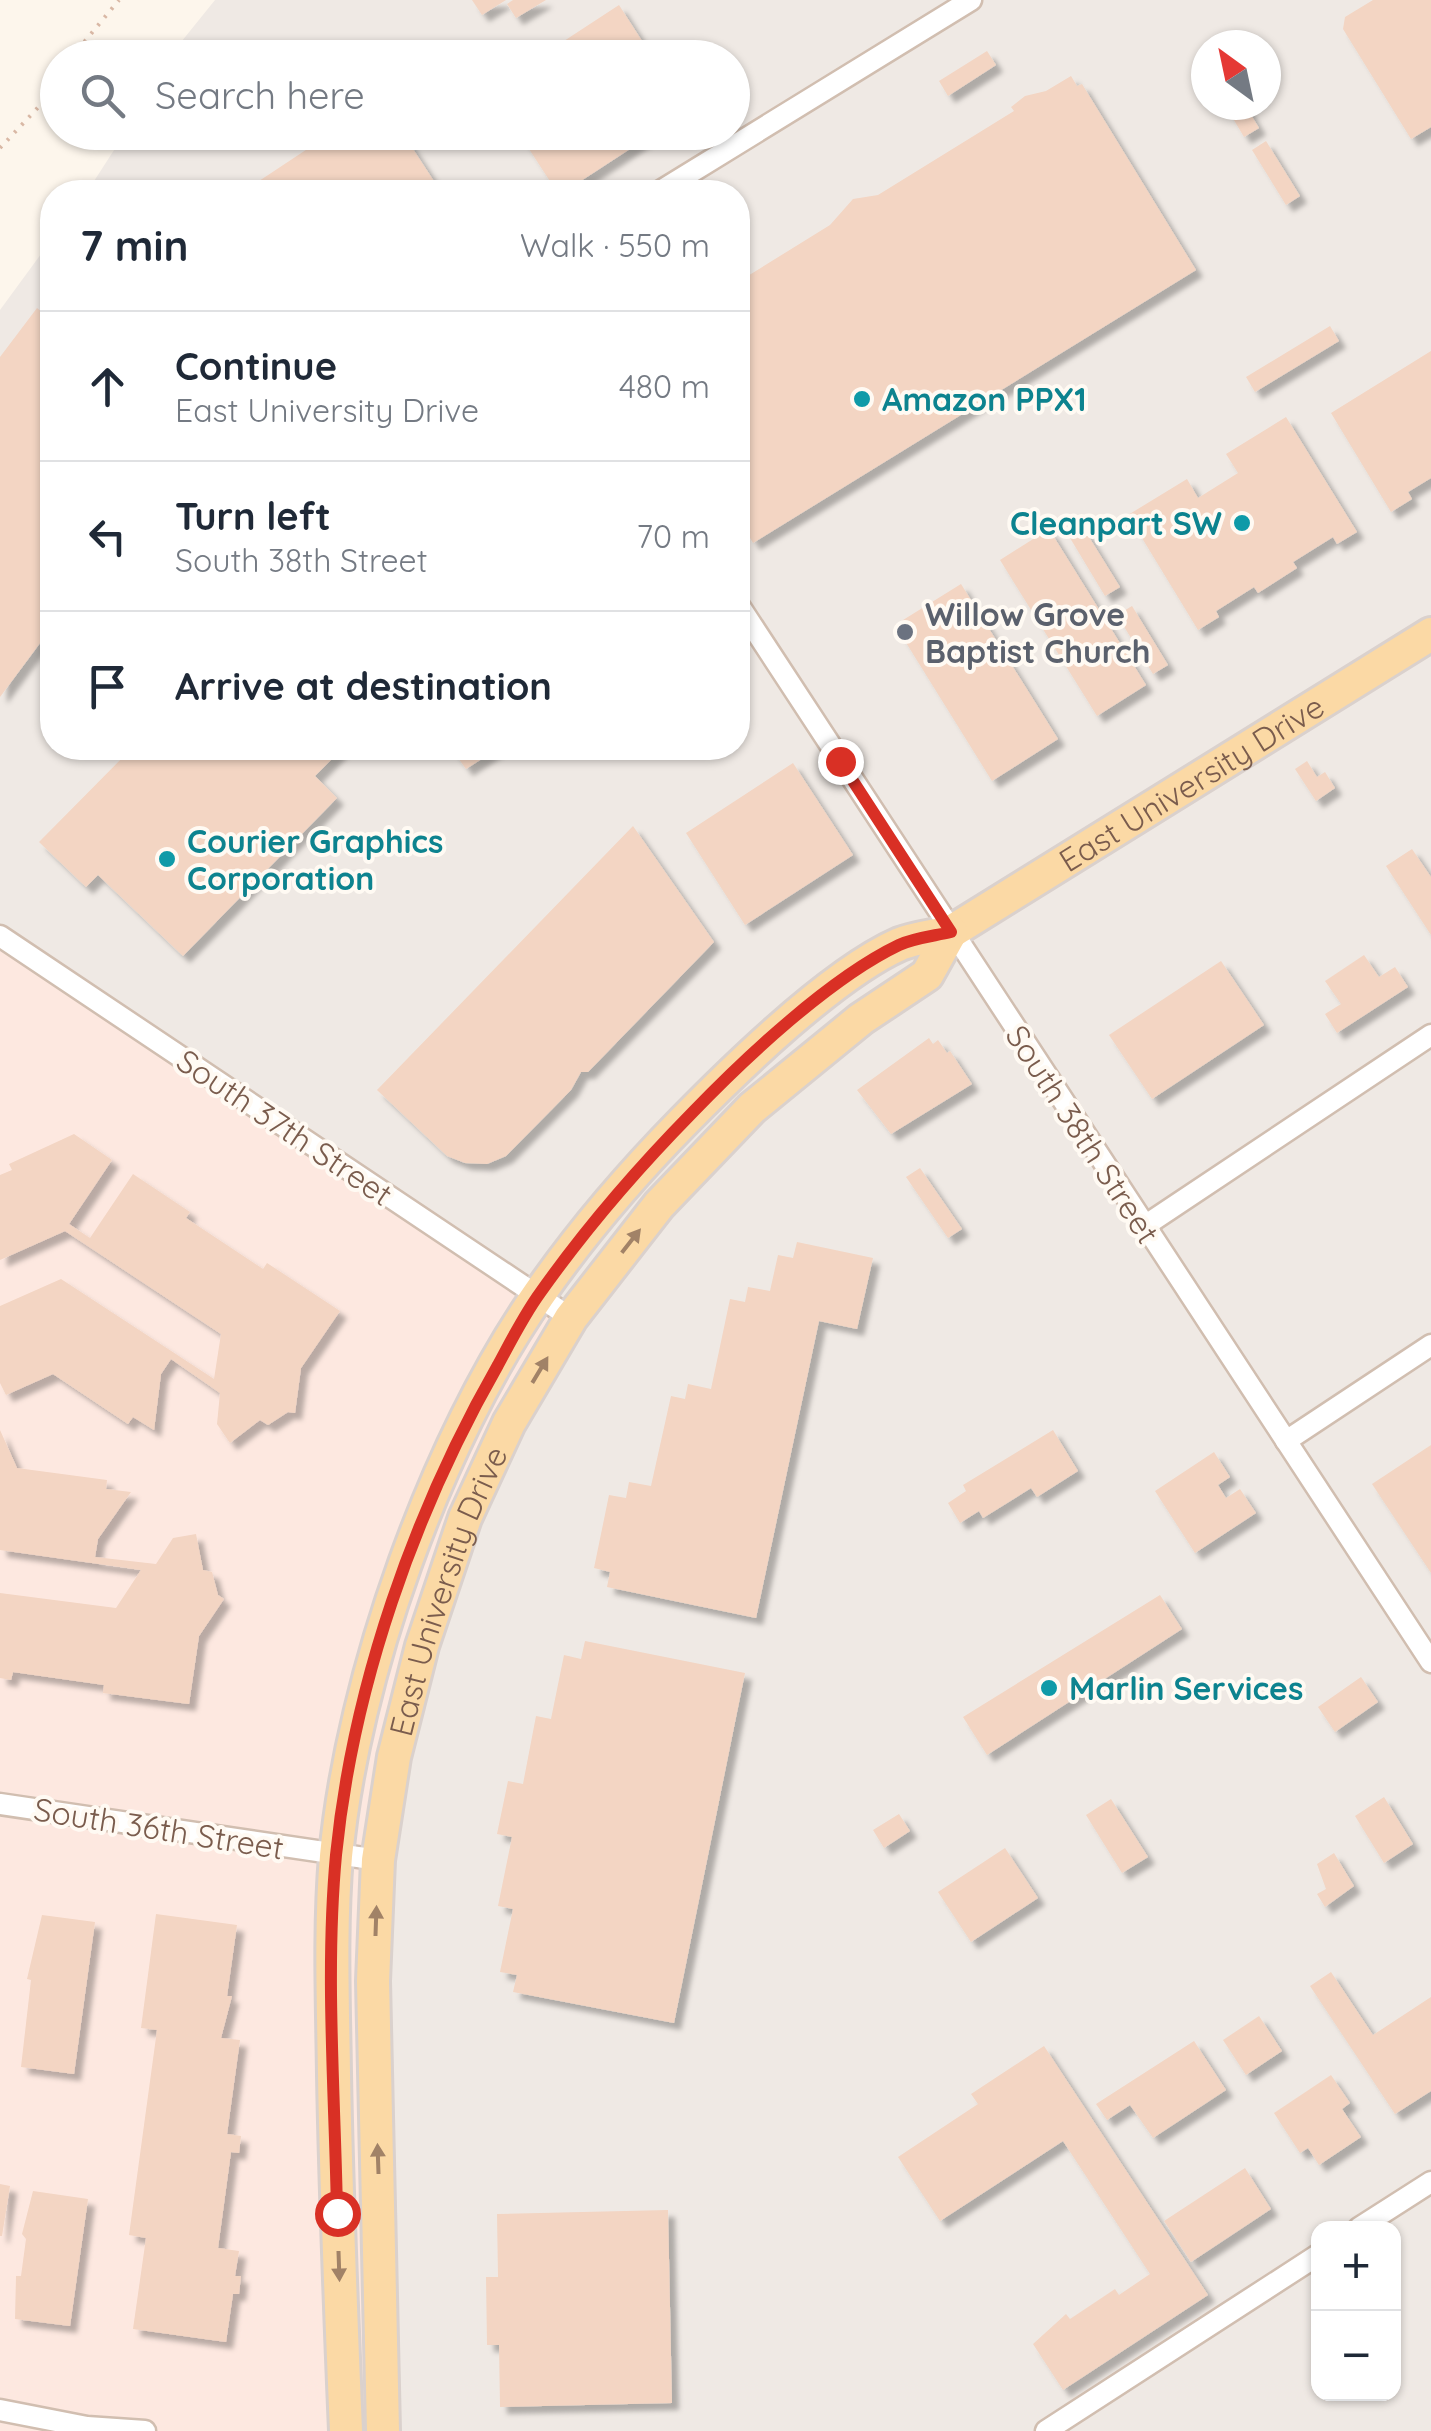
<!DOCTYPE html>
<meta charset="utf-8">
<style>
:root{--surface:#fff;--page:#f2f2f3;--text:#1f2937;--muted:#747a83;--line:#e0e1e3}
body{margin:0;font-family:Quicksand,sans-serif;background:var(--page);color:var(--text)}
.controls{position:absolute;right:30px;bottom:30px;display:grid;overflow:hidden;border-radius:20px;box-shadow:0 2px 8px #0004}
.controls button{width:90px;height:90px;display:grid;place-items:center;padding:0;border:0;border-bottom:2px solid var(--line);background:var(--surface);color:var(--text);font:50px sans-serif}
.compass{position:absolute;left:1191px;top:30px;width:90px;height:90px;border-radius:50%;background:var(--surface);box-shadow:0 2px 8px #0004;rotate:327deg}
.stop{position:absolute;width:30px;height:30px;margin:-22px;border:8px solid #d93025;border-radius:50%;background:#fff}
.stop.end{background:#d93025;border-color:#fff;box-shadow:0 2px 10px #0008}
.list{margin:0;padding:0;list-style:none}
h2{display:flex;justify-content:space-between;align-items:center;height:130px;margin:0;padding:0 40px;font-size:42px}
h2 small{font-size:32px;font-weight:400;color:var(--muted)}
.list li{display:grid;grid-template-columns:65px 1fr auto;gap:30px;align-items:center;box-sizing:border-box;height:150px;padding:0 40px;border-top:2px solid var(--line)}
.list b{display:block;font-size:38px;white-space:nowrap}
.list p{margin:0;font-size:32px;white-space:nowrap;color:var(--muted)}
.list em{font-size:32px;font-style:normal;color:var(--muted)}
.icon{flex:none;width:55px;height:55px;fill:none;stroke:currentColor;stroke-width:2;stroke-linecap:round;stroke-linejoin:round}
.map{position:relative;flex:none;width:1431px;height:2431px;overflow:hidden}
.search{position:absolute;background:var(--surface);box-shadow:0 2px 8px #0004;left:40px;top:40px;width:710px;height:110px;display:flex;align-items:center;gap:25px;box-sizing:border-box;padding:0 35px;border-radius:55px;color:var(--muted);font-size:38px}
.panel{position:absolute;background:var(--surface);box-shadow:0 2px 8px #0004;left:40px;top:180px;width:710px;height:580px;border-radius:40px}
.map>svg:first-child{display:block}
.commercial{fill:#fde8e0}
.industrial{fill:#efe9e4;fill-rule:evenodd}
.building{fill:#f3d5c3;filter:url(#shadow)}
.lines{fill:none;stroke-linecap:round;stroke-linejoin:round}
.street-casing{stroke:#d1beb0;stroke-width:25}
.primary-casing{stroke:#dad1cd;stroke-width:38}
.path{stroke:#d9b8a5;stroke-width:4;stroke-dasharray:2.5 8;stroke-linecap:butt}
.street{stroke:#fff;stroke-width:20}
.primary{stroke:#fbd9a5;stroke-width:32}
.oneway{fill:#a18267}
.route{stroke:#d93025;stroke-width:12}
.culture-dot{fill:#0f9aa8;stroke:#fffaf3;stroke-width:4}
.worship-dot{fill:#6b7280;stroke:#fffaf3;stroke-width:4}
.labels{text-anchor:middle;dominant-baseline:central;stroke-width:8;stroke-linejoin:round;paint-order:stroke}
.culture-label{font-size:32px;font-weight:bold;fill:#0d838f;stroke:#fffaf3;text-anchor:start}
.worship-label{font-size:32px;font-weight:bold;fill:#5b616d;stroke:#fffaf3;text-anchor:start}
.street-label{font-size:32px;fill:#7a5c4d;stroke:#fffaf3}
</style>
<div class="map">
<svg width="1431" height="2431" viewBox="0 0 1431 2431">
<defs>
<filter id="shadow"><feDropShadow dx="7" dy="7" stdDeviation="2.5" flood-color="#0004"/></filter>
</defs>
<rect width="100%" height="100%" fill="#fdf6ec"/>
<!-- commercial -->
<path class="commercial" d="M0 936 571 1318 383 2431H0Z"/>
<!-- industrial -->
<path class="industrial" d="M215 0H1431V2431H383L373 1981 422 1646 571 1318 0 936V310L52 239V748H738V192H87L125 133 732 132V58L169 57ZM1206 45H1266V105H1206ZM1318 2228H1394V2394H1318Z"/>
<!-- building -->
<g class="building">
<path d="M472 0H506L482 15Z"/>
<path d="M513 0H546L516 18 507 4Z"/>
<path d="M1373 0H1431V127L1411 139 1343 29 1345 17Z"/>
<path d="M619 5 653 58H538Z"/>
<path d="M987 51 996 65 948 96 939 81Z"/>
<path d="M1071 76 1077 86 1082 84 1196 270 753 543 738 517V282L830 225 853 199 878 195 1014 111 1011 107 1025 96 1046 91Z"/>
<path d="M1225 105H1245L1259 128 1244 137Z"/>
<path d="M333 132H402L441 192H258L253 185Z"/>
<path d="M518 132H656L564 192H557Z"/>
<path d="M1266 141 1300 196 1286 205 1252 150Z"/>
<path d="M37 308 52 320V627L0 697V357Z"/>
<path d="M1330 326 1339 341 1255 392 1246 377Z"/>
<path d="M1431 351V478L1408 492 1412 499 1391 512 1331 413Z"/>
<path d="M1286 417 1357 532 1337 544 1333 537 1293 562 1297 568 1258 593 1254 587 1216 611 1219 617 1198 630 1128 515 1187 479 1198 498 1238 473 1226 454Z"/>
<path d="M1049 529 1146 685 1097 716 1000 560Z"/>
<path d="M1084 529 1120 587 1105 596 1070 538Z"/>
<path d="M961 584 1058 739 992 781 895 625Z"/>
<path d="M1132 606 1168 665 1153 674 1117 615Z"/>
<path d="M132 748H343L315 776 337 798 183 956 98 875 86 887 39 842Z"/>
<path d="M451 748H499L466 769Z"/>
<path d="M1307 761 1317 777 1325 772 1335 788 1316 801 1295 769Z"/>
<path d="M793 763 853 855 745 925 686 833Z"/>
<path d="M633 826 714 942 588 1072H581L571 1090 506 1156 487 1164 465 1163 447 1156 377 1090Z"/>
<path d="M1412 849 1431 877V935L1386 866Z"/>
<path d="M1364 955 1379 977 1395 967 1408 987 1337 1033 1325 1014 1341 1004 1325 981Z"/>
<path d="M1221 961 1264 1025 1152 1099 1109 1035Z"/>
<path d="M929 1038 933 1044 938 1040 947 1053 950 1051 972 1084 891 1134 857 1090Z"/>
<path d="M74 1134 112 1160 69 1224 90 1238 133 1174 190 1212 186 1218 263 1269 267 1263 340 1311 301 1368 295 1413 288 1412 268 1425 260 1420 230 1443 217 1424 220 1393 171 1359 161 1374 154 1430 133 1417 128 1424 53 1374 6 1395 0 1383V1306L61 1279 214 1379 221 1334 65 1231 0 1260V1175L12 1170 9 1164Z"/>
<path d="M920 1168 962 1229 948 1238 906 1177Z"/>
<path d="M797 1242 873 1258 857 1329 819 1321 756 1618 607 1587 610 1572 594 1568 609 1495 626 1498 629 1482 651 1486 671 1396 685 1399 688 1384 711 1389 730 1299 745 1302 748 1287 770 1291 778 1255 793 1258Z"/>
<path d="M0 1430 17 1468 107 1480 106 1489 131 1492 98 1539 95 1557 156 1564 173 1538 196 1534 203 1570 212 1572 218 1595 224 1599 199 1636 189 1704 103 1693 104 1685 13 1672 11 1680 0 1678V1593L116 1608 141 1570 0 1550Z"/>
<path d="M1053 1430 1078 1471 1037 1497 1031 1488 983 1518 979 1511 960 1523 948 1503 966 1491 963 1485Z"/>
<path d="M1431 1445V1573L1372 1484Z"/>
<path d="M1214 1452 1230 1477 1218 1485 1226 1498 1240 1489 1256 1513 1195 1553 1155 1491Z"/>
<path d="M1160 1595 1182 1629 987 1755 963 1717Z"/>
<path d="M585 1641 745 1673 674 2023 513 1992 517 1975 500 1972 513 1909 498 1906 512 1837 497 1834 508 1781 523 1784 536 1716 551 1719 564 1655 581 1659Z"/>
<path d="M1361 1677 1378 1702 1335 1732 1318 1707Z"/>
<path d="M1384 1797 1413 1844 1384 1863 1355 1816Z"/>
<path d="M1111 1799 1148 1857 1122 1873 1086 1815Z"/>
<path d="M899 1814 910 1831 884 1848 873 1830Z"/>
<path d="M1005 1848 1038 1898 971 1942 938 1892Z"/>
<path d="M1334 1853 1354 1886 1325 1907 1317 1894 1326 1889 1317 1864Z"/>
<path d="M156 1914 237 1925 227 1996H232L221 2038 240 2040 227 2134 241 2136 239 2153 231 2152 218 2248 239 2251 235 2276H241L239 2294H233L226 2342 133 2329 146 2238 129 2235 157 2030 141 2028Z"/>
<path d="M42 1915 95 1922 74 2074 21 2067 31 1980 27 1979Z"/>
<path d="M1331 1972 1373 2035 1431 1997V2091L1395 2114 1310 1986Z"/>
<path d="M1259 2016 1282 2051 1246 2075 1223 2040Z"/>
<path d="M1194 2041 1226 2090 1153 2138 1130 2105 1107 2120 1096 2104Z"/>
<path d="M1044 2046 1208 2295 1063 2390 1033 2344 1066 2314 1070 2319 1115 2289 1119 2295 1150 2274 1063 2141 940 2221 898 2157 978 2104 971 2094Z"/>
<path d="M1331 2075 1350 2103 1342 2109 1361 2137 1319 2165 1308 2148 1300 2153 1274 2113Z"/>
<path d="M1245 2168 1271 2209 1191 2262 1164 2221Z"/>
<path d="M0 2184 10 2186 2 2236H0Z"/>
<path d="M33 2191 88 2199 70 2326 15 2319 16 2276H21L26 2239 22 2234Z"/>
<path d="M668 2210 672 2403 500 2407 499 2345H487L486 2277H498L497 2214Z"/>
</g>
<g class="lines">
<!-- street casing -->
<g class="street-casing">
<g id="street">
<path d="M659 192 971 0"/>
<path d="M738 604 1431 1662"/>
<path d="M0 936 571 1318"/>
<path d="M1143 1227 1431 1035"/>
<path d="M1286 1441 1431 1345"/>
<path d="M0 1804 378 1860"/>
<path d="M1359 2228 1431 2182"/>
<path d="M0 2410 87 2427 145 2431"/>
<path d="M1046 2431 1318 2255"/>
</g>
</g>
<!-- primary casing -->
<g class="primary-casing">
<g id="primary">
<path id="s1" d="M346 2431C341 2312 336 2193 334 2074 333 2001 330 1928 336 1856 353 1676 436 1442 539 1294 582 1232 631 1175 684 1121 736 1068 834 973 900 944 915 938 935 936 951 932L1431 634"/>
<path id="s2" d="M383 2431 373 1981 378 1860 394 1757 422 1646 465 1518 509 1423 571 1318 659 1205 752 1108 861 1019 927 975 951 932"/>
</g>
</g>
<!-- path -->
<g class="path">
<path d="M71 58 119 0"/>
<path d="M0 148 46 99 58 80"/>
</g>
<!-- street -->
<use href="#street" class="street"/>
<!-- primary -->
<use href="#primary" class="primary"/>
</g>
<!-- one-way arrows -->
<defs><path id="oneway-solid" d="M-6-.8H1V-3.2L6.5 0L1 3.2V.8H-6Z" transform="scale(2.5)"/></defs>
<g class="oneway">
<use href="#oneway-solid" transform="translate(631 1241) rotate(-52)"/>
<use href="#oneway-solid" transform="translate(540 1370) rotate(-59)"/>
<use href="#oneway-solid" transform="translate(376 1921) rotate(-88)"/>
<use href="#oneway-solid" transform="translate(378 2159) rotate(-92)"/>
<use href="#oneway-solid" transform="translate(339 2266) rotate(88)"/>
</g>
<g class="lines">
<!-- route -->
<path class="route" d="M337 2213C335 2095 325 1973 336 1855 353 1686 414 1512 498 1365 511 1341 524 1315 540 1293 586 1228 637 1169 692 1113 745 1058 830 978 899 945 914 938 934 936 951 932L840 761"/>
</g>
<!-- markers -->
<g class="culture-dot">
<circle cx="862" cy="399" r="10"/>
<circle cx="1242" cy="523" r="10"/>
<circle cx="167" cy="859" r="10"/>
<circle cx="1049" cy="1688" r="10"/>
</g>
<circle class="worship-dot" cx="905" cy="632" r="10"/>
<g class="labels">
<!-- culture labels -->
<g class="culture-label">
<text x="882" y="399">Amazon PPX1</text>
<text x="1222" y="523" text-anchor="end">Cleanpart SW</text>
<text x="187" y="841">Courier Graphics<tspan x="187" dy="37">Corporation</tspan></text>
<text x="1069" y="1688">Marlin Services</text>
</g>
<!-- worship labels -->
<g class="worship-label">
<text x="925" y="614">Willow Grove<tspan x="925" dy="37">Baptist Church</tspan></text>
</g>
<!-- street labels -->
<g class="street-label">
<text stroke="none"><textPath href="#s1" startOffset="2020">East University Drive</textPath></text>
<text transform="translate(285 1127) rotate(34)">South 37th Street</text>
<text transform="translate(1083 1134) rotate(57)">South 38th Street</text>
<text stroke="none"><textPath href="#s2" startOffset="850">East University Drive</textPath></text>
<text transform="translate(159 1828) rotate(9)">South 36th Street</text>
</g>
</g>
</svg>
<div class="controls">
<button>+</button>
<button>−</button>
</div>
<svg class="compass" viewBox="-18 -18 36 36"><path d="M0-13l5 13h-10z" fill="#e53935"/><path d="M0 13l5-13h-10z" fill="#747a83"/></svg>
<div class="stop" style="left:337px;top:2213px"></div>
<div class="stop end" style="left:840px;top:761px"></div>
<div class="search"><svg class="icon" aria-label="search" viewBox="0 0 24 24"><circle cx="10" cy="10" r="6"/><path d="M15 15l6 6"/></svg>Search here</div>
<section class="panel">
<h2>7 min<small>Walk · 550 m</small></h2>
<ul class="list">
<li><svg class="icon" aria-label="ahead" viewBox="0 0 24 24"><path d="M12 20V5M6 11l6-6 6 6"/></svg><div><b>Continue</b><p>East University Drive</p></div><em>480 m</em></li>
<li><svg class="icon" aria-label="left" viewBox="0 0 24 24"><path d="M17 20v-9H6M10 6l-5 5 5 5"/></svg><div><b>Turn left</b><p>South 38th Street</p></div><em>70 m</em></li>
<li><svg class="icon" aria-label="arrive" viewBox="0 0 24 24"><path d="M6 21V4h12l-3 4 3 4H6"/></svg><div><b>Arrive at destination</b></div></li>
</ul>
</section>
</div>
